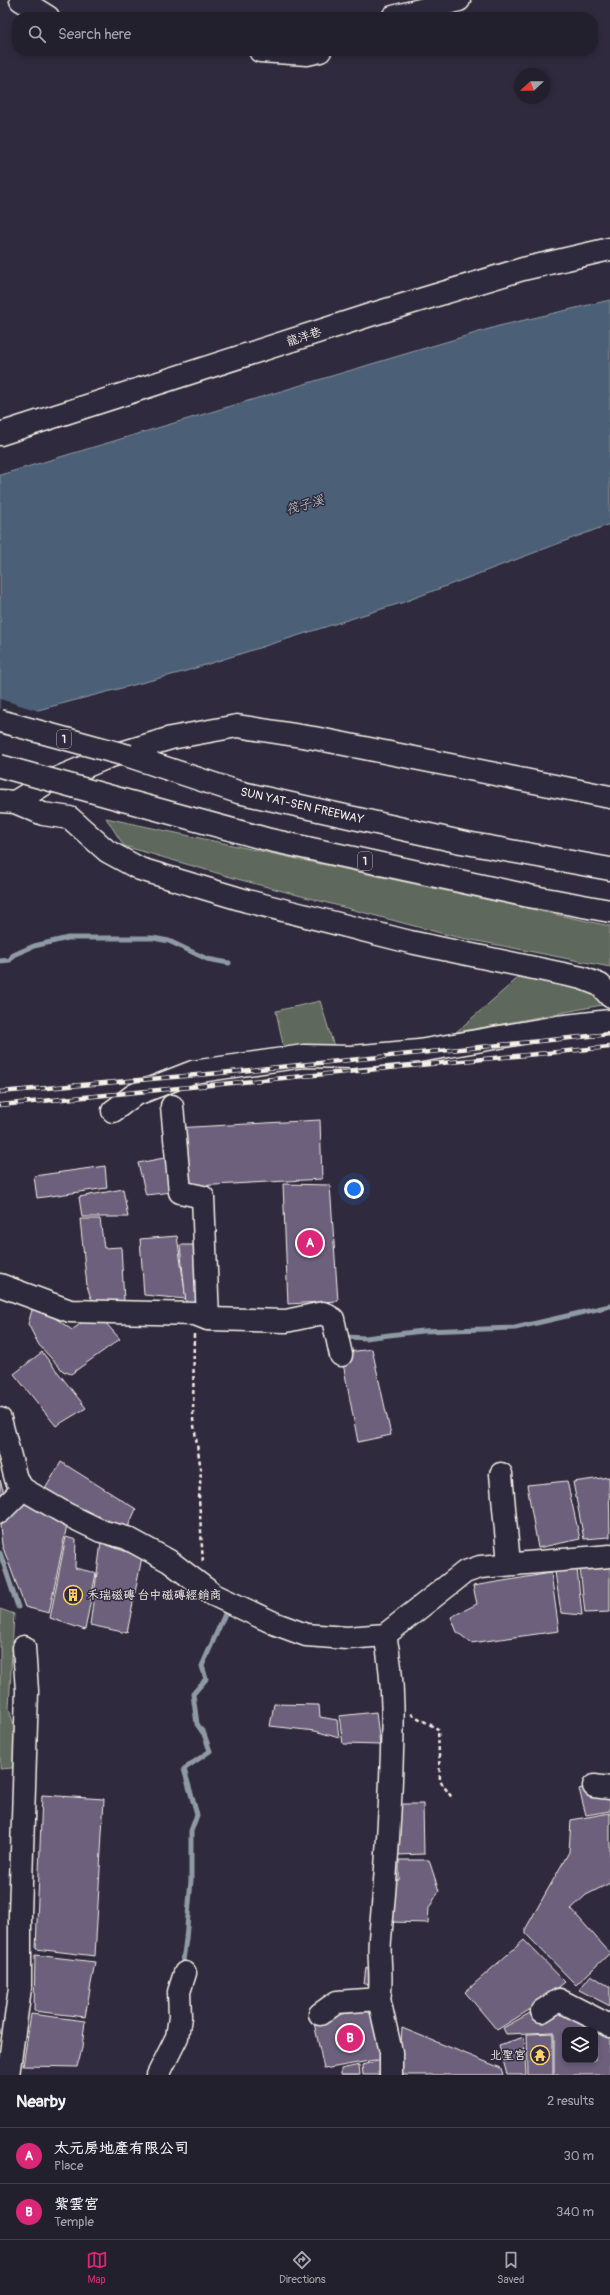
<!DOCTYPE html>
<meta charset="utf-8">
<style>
:root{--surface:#23202e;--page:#2b2836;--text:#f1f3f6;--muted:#a3a3aa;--line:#403e4a;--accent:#db2777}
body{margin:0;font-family:Pangolin,"LXGW WenKai TC",sans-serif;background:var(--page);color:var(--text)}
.controls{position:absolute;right:12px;bottom:12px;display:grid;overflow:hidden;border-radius:8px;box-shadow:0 2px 6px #0003}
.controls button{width:36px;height:36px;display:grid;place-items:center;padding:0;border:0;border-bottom:1px solid var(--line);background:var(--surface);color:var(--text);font:20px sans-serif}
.compass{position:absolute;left:514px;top:68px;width:36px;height:36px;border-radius:50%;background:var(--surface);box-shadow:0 2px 6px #0003;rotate:248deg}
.you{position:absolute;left:354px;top:1189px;width:14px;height:14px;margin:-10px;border:3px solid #fff;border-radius:50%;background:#1a73e8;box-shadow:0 0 0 6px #1a73e833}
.badge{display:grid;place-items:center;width:26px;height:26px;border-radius:50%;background:var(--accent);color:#fff;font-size:13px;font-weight:700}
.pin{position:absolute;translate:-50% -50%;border:2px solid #fff;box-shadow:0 1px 4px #0006}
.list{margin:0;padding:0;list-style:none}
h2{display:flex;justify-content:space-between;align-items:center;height:52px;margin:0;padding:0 16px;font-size:17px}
h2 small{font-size:13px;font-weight:400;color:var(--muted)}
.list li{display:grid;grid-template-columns:26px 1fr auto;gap:12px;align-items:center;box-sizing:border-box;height:56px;padding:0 16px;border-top:1px solid var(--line)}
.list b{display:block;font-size:15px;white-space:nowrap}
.list p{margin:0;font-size:13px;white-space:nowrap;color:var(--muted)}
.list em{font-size:13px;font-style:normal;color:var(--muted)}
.icon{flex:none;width:22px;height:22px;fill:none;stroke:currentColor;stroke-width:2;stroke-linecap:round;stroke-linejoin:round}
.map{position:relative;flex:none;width:610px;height:2075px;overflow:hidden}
.search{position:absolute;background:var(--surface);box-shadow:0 2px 6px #0003;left:12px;right:12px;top:12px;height:44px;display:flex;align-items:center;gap:10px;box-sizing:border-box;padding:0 14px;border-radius:16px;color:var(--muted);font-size:15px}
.sheet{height:164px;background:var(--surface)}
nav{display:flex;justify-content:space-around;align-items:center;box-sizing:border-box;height:56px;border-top:1px solid var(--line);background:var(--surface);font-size:11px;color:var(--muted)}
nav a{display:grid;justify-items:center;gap:2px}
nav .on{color:var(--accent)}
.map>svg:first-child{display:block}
.green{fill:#5e685c;stroke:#a9aca2}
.water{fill:#4c6077;stroke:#8f9aa4}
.pier{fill:#2f2a3d}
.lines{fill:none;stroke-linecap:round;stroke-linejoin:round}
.stream{stroke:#8f9aa4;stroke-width:5}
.building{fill:#6c607d;stroke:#f4f1e8;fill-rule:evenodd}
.minor-casing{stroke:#f4f1e8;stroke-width:25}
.highway-casing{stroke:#f4f1e8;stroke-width:25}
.path{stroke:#f4f1e8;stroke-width:2.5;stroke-dasharray:4 3;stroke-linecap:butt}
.minor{stroke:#2f2a3d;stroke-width:22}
.highway{stroke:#2f2a3d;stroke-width:22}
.rail-casing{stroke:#f4f1e8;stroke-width:4.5}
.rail{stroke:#2f2a3d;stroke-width:3;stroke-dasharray:9;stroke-linecap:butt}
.highway-bridge-casing{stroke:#f4f1e8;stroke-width:25;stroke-linecap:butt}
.highway-bridge{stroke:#2f2a3d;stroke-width:22}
.labels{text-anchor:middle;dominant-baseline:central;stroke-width:3;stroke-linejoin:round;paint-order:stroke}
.shield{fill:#2f2a3d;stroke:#b9b5b5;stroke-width:1}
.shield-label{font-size:11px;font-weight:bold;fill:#f4f1e8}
.street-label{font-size:12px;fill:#f4f1e8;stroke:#2f2a3d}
.poi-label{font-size:12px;fill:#f4f1e8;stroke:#2f2a3d;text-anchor:start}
.water-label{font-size:13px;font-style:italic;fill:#b1b7bb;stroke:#2f2a3d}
</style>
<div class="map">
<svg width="610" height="2075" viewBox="0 0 610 2075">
<rect width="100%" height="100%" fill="#2f2a3d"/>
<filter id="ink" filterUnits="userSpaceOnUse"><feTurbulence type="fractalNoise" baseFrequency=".025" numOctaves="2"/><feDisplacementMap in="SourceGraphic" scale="8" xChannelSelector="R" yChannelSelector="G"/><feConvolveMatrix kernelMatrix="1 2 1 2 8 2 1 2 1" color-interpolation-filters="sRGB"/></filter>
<g filter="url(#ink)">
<!-- green -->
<g class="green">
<path d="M106 818 610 926V967L452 936 241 880 124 846Z"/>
<path d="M535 963 589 977 607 1004 455 1033Z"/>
<path d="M320 1001 335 1050 284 1049 276 1011Z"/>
<path d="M0 1609 14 1614 9 1708 18 1741 12 1768 0 1769Z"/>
</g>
<!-- water -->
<path class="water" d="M610 300V524L404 602 183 672 0 720V475L499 326Z"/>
<!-- pier -->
<path class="pier" d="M0 699 42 712 0 722Z"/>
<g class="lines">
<!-- stream -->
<g class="stream">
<path d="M0 961 10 960 13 955 34 946 68 938H153L169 941 207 959 229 963"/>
<path d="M345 1334 347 1337 365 1338 422 1331 515 1328 610 1306"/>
<path d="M0 1553 18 1607"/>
<path d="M182 1968 186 1939 191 1880V1831L197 1815 184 1769 210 1751 204 1734 197 1724 193 1694 206 1679 202 1666 228 1607"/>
</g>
</g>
<!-- building -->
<g class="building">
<path d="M320 1120 322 1179 179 1187 175 1128Z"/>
<path d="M169 1157 172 1192 146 1195 138 1163Z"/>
<path d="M105 1166 107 1188 37 1198 34 1176Z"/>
<path d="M283 1184 330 1185 338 1301 288 1304Z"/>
<path d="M123 1189 128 1217H82L79 1197Z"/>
<path d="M80 1219H100L104 1248 121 1247 124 1301 95 1302 91 1298 87 1286Z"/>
<path d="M177 1236 186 1299 144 1295 140 1239Z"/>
<path d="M180 1245H202L197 1308 186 1303Z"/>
<path d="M34 1303 72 1330 96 1312 120 1339 71 1374 63 1371 39 1345 28 1324Z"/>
<path d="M372 1349 391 1435 358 1442 341 1353Z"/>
<path d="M42 1352 86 1408 56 1426 14 1374Z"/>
<path d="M61 1462 136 1509 128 1527 108 1524 45 1489Z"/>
<path d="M609 1477 610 1537 584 1539 573 1482Z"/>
<path d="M0 1480 6 1500 0 1503Z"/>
<path d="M567 1481 580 1539 538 1548 527 1485Z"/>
<path d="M20 1499 68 1520 49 1613 25 1607 2 1545 0 1526 9 1511Z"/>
<path d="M66 1537 76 1540 75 1568 96 1573 85 1630 50 1618Z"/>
<path d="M101 1543 142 1557 127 1633 90 1625Z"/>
<path d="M554 1565 577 1569 582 1615 561 1613Z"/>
<path d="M610 1565V1612L585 1613 580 1568Z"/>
<path d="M551 1573 559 1631 471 1643 457 1632 451 1617 477 1604 473 1586Z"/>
<path d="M274 1704 319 1705 320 1717 337 1720 339 1738 315 1731 270 1726Z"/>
<path d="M376 1712 380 1745 343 1744 339 1716Z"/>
<path d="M598 1782H610V1811L586 1815 579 1789Z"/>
<path d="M42 1795 104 1799 95 1956 36 1949Z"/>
<path d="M396 1804H423L424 1854 397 1855Z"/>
<path d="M610 1813V1883L586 1895 571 1909 610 1953 576 1985 526 1934V1928L569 1852 571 1820Z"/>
<path d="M399 1860H429L439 1891 429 1908 428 1923 391 1922 392 1880H399Z"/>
<path d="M524 1940 565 1982 537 2005 497 2030 465 1992Z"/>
<path d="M35 1955 95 1962 85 2017 34 2011Z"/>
<path d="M366 1967 376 1972 373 1985 364 1984Z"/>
<path d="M591 1975 610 1987V2006L579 1990Z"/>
<path d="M548 2003 610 2022V2075H554V2032L506 2034 503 2028ZM565 2030H595V2060H565Z"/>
<path d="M376 2009 386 2058 324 2069 313 2018Z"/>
<path d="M31 2014 85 2021 82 2048 77 2067 23 2066Z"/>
<path d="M402 2028 501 2068 503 2075H399Z"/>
<path d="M553 2033V2075H528L527 2034Z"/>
<path d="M524 2037 526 2075H507L499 2045Z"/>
<path d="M389 2058V2075H363L362 2065Z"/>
<path d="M359 2065 360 2075H341V2069Z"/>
</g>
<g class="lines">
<!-- minor casing -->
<g class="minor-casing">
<g id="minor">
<path d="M21 0 48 17"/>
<path d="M393 17 459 0"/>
<path d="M260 51 307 54 320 51"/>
<path d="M0 434 370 315 523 269 610 249"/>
<path d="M0 801 15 802 43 814 70 818 107 851 140 869 247 901 410 942 582 978 600 985 610 996"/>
<path d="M15 802 46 783 108 757 171 738 237 726 314 738 610 797"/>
<path d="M172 1106 180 1192 203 1197 208 1319"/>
<path d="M113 1111 134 1095 193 1072 304 1056 351 1057 419 1051 557 1027 610 1021"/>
<path d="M0 1285 70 1311 195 1314 208 1319 286 1321 323 1313 333 1319 341 1355"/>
<path d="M0 1419 16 1479 23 1489 68 1515 101 1531 127 1538 169 1561 214 1595 276 1624 306 1635 347 1638 385 1635 465 1572 480 1567 610 1556"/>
<path d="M501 1474 509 1564"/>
<path d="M0 1512 23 1489"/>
<path d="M594 1786 610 1788"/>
<path d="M379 1999C383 1978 378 1960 380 1939 385 1886 389 1833 391 1779 393 1730 395 1683 385 1635"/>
<path d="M542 2011 559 2000 610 2026"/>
<path d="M320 2014 337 2002 379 1999 391 2052V2075"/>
<path d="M8 2075 20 1988V1915L27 1691 24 1647"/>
<path d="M158 2075 177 2037 180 2017 179 1992 185 1973"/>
</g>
</g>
<!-- highway casing -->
<g class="highway-casing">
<g id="highway">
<path d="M129 756 238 792 461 842 610 869"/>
<path d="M123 800 270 840 529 896 610 911"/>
</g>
</g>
<!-- path -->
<g class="path">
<path d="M194 1334 193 1419 201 1470 199 1498 203 1564"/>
<path d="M411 1714 438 1729 440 1781 453 1799"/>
</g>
<!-- minor -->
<use href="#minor" class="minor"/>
<!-- highway -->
<use href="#highway" class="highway"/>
<!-- rail casing -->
<g class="rail-casing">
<g id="rail">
<path d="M0 1092 220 1073 610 1034"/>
<path d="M0 1105 610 1047"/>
</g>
</g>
<!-- rail -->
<use href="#rail" class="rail"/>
<!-- highway-bridge casing -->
<g class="highway-bridge-casing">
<g id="highway-bridge">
<path d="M0 721 129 756"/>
<path d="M0 766 123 800"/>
</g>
</g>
<!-- highway-bridge -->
<use href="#highway-bridge" class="highway-bridge"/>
</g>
</g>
<!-- icons -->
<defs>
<g id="building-ring" transform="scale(1)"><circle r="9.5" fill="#2f2a3d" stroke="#ffd166" stroke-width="1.5"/><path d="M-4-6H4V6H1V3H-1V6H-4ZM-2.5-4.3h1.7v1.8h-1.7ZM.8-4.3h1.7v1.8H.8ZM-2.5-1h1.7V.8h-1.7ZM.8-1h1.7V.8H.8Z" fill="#ffd166"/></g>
<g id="temple-ring" transform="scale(1)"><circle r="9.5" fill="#2f2a3d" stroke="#ffd166" stroke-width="1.5"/><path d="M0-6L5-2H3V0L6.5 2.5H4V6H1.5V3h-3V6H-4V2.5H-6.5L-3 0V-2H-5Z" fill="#ffd166"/></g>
</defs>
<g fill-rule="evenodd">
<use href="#building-ring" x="73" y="1595"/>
<use href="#temple-ring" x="540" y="2055"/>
</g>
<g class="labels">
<!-- shield labels -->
<g class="shield">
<rect x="57" y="730" width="14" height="18" rx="3"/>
<rect x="358" y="852" width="14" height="18" rx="3"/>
</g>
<g class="shield-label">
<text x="64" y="739">1</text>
<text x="365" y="861">1</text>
</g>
<!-- street labels -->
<g class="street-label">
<text transform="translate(304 337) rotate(-18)">龍洋巷</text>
<text transform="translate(302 806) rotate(13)">SUN YAT-SEN FREEWAY</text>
</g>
<!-- poi labels -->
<g class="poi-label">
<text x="87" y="1595">禾瑞磁磚 台中磁磚經銷商</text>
<text x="526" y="2055" text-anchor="end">北聖宮</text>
</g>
<!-- water labels -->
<g class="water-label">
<text transform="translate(305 505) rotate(-16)">筏子溪</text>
</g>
</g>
</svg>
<div class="controls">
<button><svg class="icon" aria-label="layers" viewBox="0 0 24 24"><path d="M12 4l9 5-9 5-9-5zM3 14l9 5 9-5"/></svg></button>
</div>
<svg class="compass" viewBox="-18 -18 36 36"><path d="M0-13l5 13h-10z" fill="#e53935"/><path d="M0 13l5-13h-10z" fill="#a3a3aa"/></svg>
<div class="you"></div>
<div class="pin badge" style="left:310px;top:1243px">A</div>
<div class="pin badge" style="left:350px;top:2038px">B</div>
<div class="search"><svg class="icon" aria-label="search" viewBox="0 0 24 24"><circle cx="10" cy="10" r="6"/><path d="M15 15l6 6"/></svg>Search here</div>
</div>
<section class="sheet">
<h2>Nearby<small>2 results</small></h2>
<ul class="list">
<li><span class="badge">A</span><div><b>太元房地產有限公司</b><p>Place</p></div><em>30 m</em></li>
<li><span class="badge">B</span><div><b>紫雲宮</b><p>Temple</p></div><em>340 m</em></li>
</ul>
</section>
<nav>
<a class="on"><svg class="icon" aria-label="map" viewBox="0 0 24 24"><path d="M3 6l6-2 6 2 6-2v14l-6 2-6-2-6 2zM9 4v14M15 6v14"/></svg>Map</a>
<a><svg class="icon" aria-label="directions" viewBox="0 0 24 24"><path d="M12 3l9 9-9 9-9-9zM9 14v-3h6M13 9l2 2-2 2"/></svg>Directions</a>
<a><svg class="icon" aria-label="saved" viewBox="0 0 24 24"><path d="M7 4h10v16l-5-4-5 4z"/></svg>Saved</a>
</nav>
